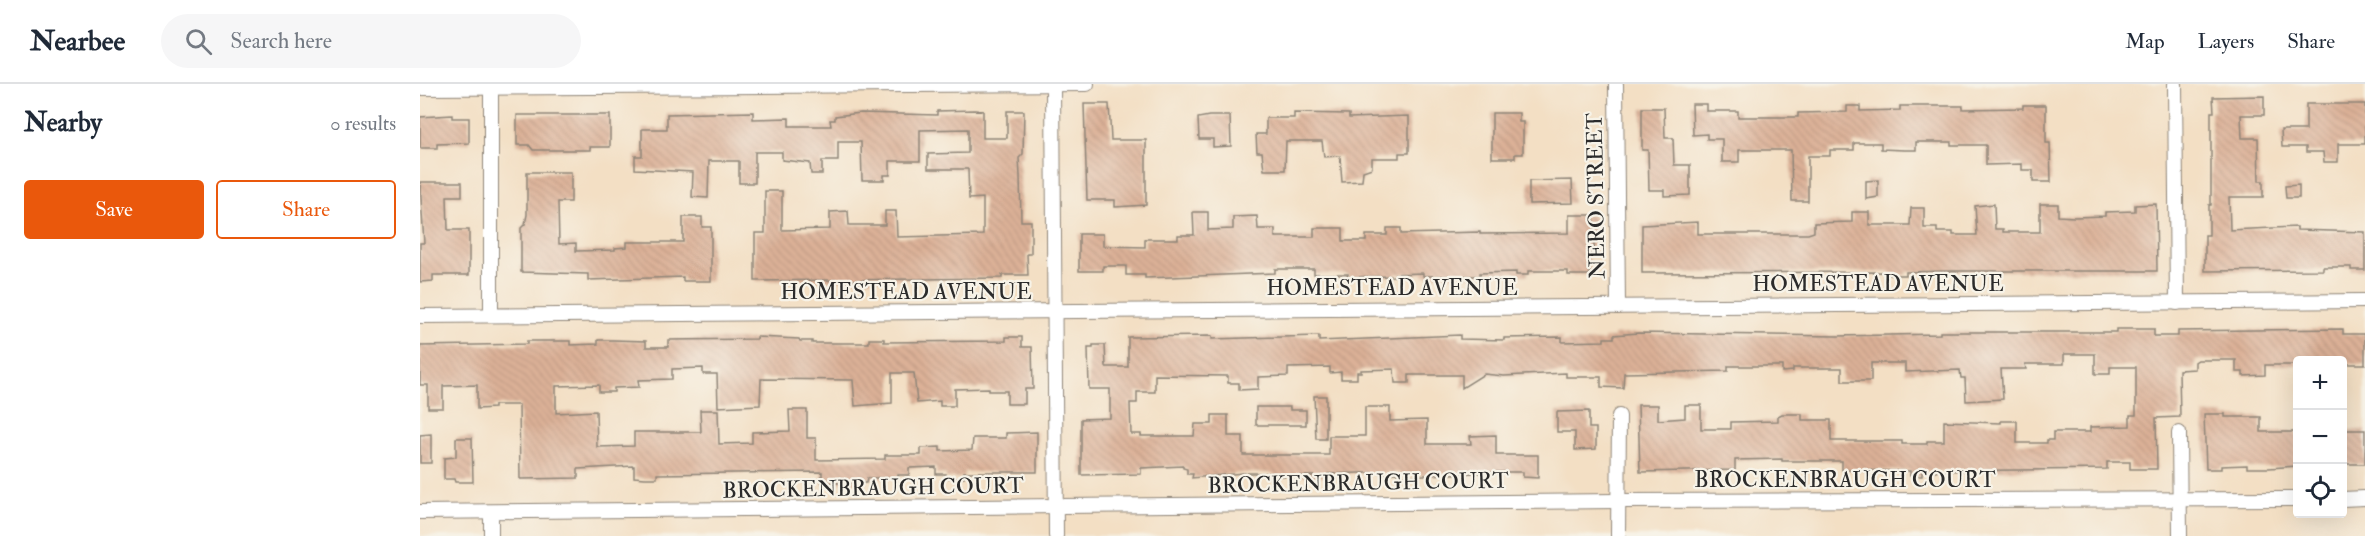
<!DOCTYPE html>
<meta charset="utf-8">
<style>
:root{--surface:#fff;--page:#f6f6f7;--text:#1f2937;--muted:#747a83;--line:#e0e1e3;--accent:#ea580c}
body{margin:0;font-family:"IM FELL Double Pica",serif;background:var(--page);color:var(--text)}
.controls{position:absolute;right:18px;bottom:18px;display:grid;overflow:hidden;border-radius:6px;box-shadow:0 6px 24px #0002}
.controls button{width:54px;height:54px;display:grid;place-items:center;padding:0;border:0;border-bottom:2px solid var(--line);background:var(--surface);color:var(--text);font:30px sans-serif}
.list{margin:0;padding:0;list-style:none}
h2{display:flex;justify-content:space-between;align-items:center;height:78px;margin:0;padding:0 24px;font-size:26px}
h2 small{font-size:20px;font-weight:400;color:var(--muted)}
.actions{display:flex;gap:12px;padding:18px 24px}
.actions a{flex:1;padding:14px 0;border:2px solid var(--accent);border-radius:6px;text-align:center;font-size:21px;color:var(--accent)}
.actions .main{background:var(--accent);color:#fff}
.icon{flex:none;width:33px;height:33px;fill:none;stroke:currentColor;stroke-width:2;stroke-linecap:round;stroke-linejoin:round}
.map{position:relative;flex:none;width:1945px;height:452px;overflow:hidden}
header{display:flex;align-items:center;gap:36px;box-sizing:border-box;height:84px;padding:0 30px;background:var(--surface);border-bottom:2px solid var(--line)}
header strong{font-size:28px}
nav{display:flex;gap:33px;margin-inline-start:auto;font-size:21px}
.search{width:420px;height:54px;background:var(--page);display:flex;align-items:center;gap:15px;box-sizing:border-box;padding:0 21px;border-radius:33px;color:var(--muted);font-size:22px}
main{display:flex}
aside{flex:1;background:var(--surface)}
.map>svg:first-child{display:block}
.building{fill:url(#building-back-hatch)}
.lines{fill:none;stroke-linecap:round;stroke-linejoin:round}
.street-casing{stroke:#8f8578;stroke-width:16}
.street{stroke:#fff;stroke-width:14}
.labels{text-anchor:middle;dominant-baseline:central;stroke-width:4.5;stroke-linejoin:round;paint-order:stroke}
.street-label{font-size:22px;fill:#2b2b2b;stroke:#f7f3e8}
</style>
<header>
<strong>Nearbee</strong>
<div class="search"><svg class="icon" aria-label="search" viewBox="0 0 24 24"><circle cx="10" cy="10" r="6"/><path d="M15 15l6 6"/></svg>Search here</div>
<nav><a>Map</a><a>Layers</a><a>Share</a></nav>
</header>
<main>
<aside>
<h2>Nearby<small>0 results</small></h2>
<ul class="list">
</ul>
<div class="actions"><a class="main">Save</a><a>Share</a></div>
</aside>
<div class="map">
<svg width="1945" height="452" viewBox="0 0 1945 452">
<defs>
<pattern id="building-back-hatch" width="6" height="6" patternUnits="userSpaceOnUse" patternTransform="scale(1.5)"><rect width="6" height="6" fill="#dcb197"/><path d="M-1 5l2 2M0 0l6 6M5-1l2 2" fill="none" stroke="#bd9882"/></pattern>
</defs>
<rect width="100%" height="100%" fill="#f7f3e8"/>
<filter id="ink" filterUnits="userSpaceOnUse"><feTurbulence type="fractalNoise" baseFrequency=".0167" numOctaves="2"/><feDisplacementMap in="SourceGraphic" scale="12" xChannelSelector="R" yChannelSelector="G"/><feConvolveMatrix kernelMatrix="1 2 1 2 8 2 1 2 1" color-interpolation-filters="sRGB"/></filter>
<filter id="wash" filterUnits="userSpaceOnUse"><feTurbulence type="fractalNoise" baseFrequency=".008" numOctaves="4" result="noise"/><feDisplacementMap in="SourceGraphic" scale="24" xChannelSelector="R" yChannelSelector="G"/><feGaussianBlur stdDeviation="1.35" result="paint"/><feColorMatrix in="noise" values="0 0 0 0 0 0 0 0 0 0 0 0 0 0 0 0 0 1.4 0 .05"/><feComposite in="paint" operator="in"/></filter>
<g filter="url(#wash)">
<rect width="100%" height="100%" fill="#f3dfc4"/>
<g id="blocks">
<!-- building -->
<g class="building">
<path d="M1844 12V31H1821L1822 54H1838L1839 97H1843V113H1809L1810 146 1877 143V146L1945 148V186H1931V183H1903V186L1785 187V151H1789V121H1791V28H1794L1793 13Z"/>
<path d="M664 20H689L691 56H726V121L695 123V116H667Z"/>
<path d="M1272 20H1286V27H1318V33H1378V29L1427 28V22H1440V27L1480 26V22H1543V25L1603 24V21H1626V59H1630L1631 98H1613V86H1602V80L1566 81V61H1531V58H1496V66H1484L1461 65V59H1434V66H1410V72H1388V117H1372L1371 66H1319V78H1302V55H1287V50L1273 51Z"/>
<path d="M1886 20H1945V60H1918V78H1904L1903 68H1886V63H1862L1861 46H1886Z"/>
<path d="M1222 24H1244L1245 54H1253L1254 81H1270V111L1244 112V106H1229L1228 66H1222Z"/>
<path d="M555 26 563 27V54H587V27H604L603 70 599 74 600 92 601 137H611V170H607L608 191H582V194L335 197V149H345V107H362V146L410 145V128L428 127 429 141H465V127H476L477 153 563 151V114L549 115 548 85H508V70L548 69V45L500 46V77H470V91H464V96H442L441 58H418V77H402V90H391L390 79 362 76V68H335V99H319V77H289L288 114 272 113 273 88 215 85V72H222V45H247V30L333 28V35L369 34V42H411L410 36H415V32L441 29 517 31V27Z"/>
<path d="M874 29 929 30V34L989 32V69H979V74H952V84L943 87 942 97 922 98 920 72 904 73 902 57H866L865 86H844L842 68H837L836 50H846V34H874Z"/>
<path d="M1072 29H1099V38H1103V70H1095V74H1072Z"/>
<path d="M32 31V34H49V59L17 60V64H0V33Z"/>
<path d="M97 31H190V63H170V66H113L109 61H97Z"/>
<path d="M789 32H810L811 62 793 63V55H779L778 34Z"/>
<path d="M107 88H151V118H138L139 160 156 159V167L195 166V164L207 163V158H263V133H282V143H291V197H263V193L168 196V190L101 188V144L105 140 107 131Z"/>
<path d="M1152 96 1153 119 1109 120V97Z"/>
<path d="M1458 96V113L1446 115V97Z"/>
<path d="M0 98H42V112H27L28 146H49V191H13V197L0 198V159H4Z"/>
<path d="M1879 101V114H1866L1865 102Z"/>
<path d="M1574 120 1575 145H1583V148H1620V120H1638V132L1654 133 1685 132V128L1715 127V121L1736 120 1737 187H1529L1486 188V191H1470V188L1222 189V141L1278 138V150H1388L1394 148V139L1432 138V128H1449V141H1490L1491 124H1504V144H1517V148H1533V151H1557L1555 122Z"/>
<path d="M773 128H788V146L813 145V133L837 132 838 145H855V153H894V144H923V157H946V151H967V144H981V150L1060 148V150L1149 149V131H1174V170H1169L1170 191H1148V187H1108V191H1096V188L1060 189V192H1003V189L975 190V192L928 193V190H894V185H855V189L725 194V191H706V182H683V187H659V150H683V162L725 163V155H758V151H774Z"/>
<path d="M1696 245H1734V252H1758V247L1923 245V250H1945V280H1923V276H1878V281H1845V291L1823 292V288H1816V276H1778L1775 278V285L1759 286 1760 333 1736 334 1737 385H1710V378H1687V385L1502 387V392H1490V387L1422 386V377H1362V375L1315 376V386L1220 388 1218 321H1238V336L1265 334V321H1281V345H1311V338L1358 337V332L1362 330H1382V336H1411V357H1482V360H1507V357H1524V337L1581 339V337H1597V359H1627V356H1633V348H1670V343L1710 342V331H1716V283H1690V290H1675V270H1644V280H1605L1606 285H1581L1583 315 1546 317 1545 294H1541L1540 286 1485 288V279H1451V297H1422V284H1373V287L1362 288V282H1308V287L1204 289 1203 304 1181 303V293H1146V289L1084 292 1064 290 1042 304V291H989V299H975L974 285 941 286V288H937V295H921V288L910 289V283L868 284V292L838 293V305L819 306V299H808V292L735 291V308H717V319H710L711 350H721V352H774L775 340H792V331H808V352H823V371H909V352H945V323H970V337L1007 336V360H1051L1050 352 1076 351V371H1118V394L1103 393V388H1082L980 392V389H939L908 390V393H894V392H853V389H823L772 394 773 390H767V385L763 384V382L721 384V390L661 391V335L690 334V305H669L668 264H673V261H685L686 283H708V253L792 252V255L899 252V257L1040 251V255L1084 256V254L1142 253V258L1184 257V254H1194V251L1218 249 1417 252 1520 250V248H1696Z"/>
<path d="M337 253 379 255 380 257H392V259H449V255H464V258L586 257V253H602V263H612L613 305H605V320H587V307H569V304L535 305V322H520V317L497 319 494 289H472V319L435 322 433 296 341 295 340 321 298 323 297 290H283V284L252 285V295L218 296 219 303 194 304V308H179V301L136 302V329L176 327 177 363 214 362V348H281L280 326H298L299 360 332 359V348L370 347 369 326H387V354H396V376L465 375V371H501V364L520 363V367L552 366 553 354H586V349L617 348V388H544V394H526V390H516V383L489 384V391H478V394H447L446 399H402V388L237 390V394H225L214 393V382L158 385V394L100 395 99 321H74V324L57 325V301L23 302V324H8V301H0V262L107 260V257H150V261L178 260V256H193L226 257V263H248V256L337 255Z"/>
<path d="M894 312H906V355H896Z"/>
<path d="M836 323H870V326H886V341H836Z"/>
<path d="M1169 327V344H1176V365L1155 366V348H1137V328Z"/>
<path d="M1784 330H1805V333H1841V348H1877V382L1849 384H1827V381L1801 382V385H1786Z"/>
<rect x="1923" y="346" width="22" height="34"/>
<path d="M11 350V379H0V351Z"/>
<path d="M36 354H52L53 398H35L34 395H24V374L36 373Z"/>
</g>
</g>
</g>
<g filter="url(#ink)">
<use href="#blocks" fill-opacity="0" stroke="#8f8578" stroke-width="1.5"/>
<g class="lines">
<!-- street casing -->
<g class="street-casing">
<g id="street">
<path d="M633 0 636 452"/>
<path d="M1196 0 1198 223"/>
<path d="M1755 0 1757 219"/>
<path d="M0 4 667 0"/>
<path d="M71 231V0"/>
<path d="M0 232 1945 217"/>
<path d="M1759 349 1760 452"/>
<path d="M1922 415 1945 414"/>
<path d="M0 428 1198 417 1878 415"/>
<path d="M71 452V428"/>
<path d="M1198 452 1199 332"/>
</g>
</g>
<!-- street -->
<use href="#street" class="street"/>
</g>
</g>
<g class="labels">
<!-- street labels -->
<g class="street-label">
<text transform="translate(1176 112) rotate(-91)">NERO STREET</text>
<text x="1458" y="200">HOMESTEAD AVENUE</text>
<text x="972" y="204">HOMESTEAD AVENUE</text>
<text x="486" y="208">HOMESTEAD AVENUE</text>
<text x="1425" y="396">BROCKENBRAUGH COURT</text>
<text transform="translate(938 399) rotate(-1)">BROCKENBRAUGH COURT</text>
<text transform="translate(453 404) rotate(-1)">BROCKENBRAUGH COURT</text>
</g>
</g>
</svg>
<div class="controls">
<button>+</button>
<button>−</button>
<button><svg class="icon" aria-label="locate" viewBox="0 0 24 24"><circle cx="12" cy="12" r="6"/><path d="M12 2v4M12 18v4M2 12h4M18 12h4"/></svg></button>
</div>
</div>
</main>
